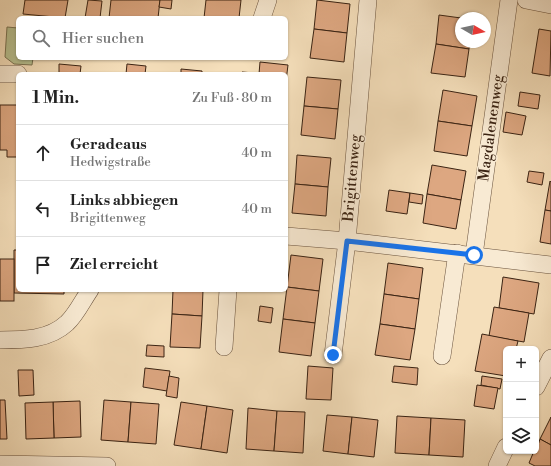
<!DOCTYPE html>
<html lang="de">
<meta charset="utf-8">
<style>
:root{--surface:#fff;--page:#f6f6f6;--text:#222;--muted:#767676;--line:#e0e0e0}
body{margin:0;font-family:"Libre Bodoni",serif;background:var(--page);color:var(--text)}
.controls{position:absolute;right:12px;bottom:12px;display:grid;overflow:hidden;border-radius:6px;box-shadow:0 1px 3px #0004}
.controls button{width:36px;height:36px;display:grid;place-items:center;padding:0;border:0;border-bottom:1px solid var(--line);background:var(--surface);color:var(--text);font:20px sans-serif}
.compass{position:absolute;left:455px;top:12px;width:36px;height:36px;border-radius:50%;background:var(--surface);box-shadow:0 1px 3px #0004;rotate:99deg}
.stop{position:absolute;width:12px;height:12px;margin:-9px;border:3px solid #1a73e8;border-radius:50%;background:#fff}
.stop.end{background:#1a73e8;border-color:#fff;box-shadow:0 1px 4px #0008}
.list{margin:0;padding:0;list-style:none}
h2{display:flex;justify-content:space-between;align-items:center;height:52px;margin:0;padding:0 16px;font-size:17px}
h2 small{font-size:13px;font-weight:400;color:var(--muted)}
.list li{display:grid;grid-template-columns:26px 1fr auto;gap:12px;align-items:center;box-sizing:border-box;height:56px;padding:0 16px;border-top:1px solid var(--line)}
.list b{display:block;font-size:15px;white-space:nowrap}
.list p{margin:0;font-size:13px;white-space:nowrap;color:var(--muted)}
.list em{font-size:13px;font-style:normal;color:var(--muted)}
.icon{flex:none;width:22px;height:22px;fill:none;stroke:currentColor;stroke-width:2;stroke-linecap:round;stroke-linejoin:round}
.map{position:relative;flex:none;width:551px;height:466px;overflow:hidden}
.search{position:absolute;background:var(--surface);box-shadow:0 1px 3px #0004;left:16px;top:16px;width:272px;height:44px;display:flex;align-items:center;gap:10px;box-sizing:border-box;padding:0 14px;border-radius:6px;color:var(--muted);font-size:15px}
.panel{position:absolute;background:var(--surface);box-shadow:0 1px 3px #0004;left:16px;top:72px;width:272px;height:220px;border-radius:6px}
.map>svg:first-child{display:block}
.green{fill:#b8c292;stroke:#797252}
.building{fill:#dda781;stroke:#3a2313}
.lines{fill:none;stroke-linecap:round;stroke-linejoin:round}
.minor-casing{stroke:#69523d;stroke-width:18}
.minor{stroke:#f8ead3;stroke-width:17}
.route{stroke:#1a73e8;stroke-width:5}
.labels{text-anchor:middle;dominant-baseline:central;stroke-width:3;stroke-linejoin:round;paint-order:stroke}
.street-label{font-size:15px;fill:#3a2313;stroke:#f8ead3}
</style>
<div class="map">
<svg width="551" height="466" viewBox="0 0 551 466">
<rect width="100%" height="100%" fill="#f5dfbb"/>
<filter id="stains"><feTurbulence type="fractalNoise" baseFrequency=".005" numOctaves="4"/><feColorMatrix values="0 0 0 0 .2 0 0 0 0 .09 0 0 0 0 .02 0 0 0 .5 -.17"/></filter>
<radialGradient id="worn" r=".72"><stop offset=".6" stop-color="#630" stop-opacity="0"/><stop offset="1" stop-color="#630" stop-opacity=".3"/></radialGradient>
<!-- green -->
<path class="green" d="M7 27 18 28V58H33L32 65 14 64 5 57Z"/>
<!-- building -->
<g class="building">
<path d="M25 0H68L65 18 23 14Z"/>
<path d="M88 0 102 1 100 18H85Z"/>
<path d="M111 0H160L158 18H109Z"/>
<path d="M160 0H172L171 9 159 7Z"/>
<path d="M206 0H241L239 18H204Z"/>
<path d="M317 0 350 4 347 33 314 29Z"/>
<path d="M439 15 461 18V42H470L469 49 436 44Z"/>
<path d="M314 29 347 33 344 62 310 58Z"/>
<path d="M539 29 551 31 550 76 532 73Z"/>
<path d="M436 44 469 49 465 77 431 73Z"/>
<path d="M260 62 288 65 286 81V74H259Z"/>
<path d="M59 64 81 66 80 74H59Z"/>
<path d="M127 64 146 66 145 74H126Z"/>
<path d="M181 69 202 71V74H181Z"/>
<path d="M242 72 254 73V74H242Z"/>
<path d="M307 77 341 80 338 109 304 106Z"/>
<path d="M443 90 477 96 472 126 438 121Z"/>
<path d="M520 92 540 95 538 109 518 106Z"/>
<path d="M0 105H18V157H7V150H0Z"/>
<path d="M304 106 338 109 335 139 301 135Z"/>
<path d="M506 112 526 116 522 135 503 132Z"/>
<path d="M438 121 472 126 467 156 434 151Z"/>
<path d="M297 155 331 158 328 187 295 184Z"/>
<path d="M432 165 466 171 461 200 427 194Z"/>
<path d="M529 171 544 173 542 185 527 182Z"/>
<path d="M550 181 551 182V211L545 210Z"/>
<path d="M295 184 328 187 326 216 292 213Z"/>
<path d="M389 190 410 193 407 214 386 211Z"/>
<path d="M410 193 423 195 422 204 409 202Z"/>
<path d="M427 194 461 200 456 229 423 223Z"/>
<path d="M545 210 551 211V244L540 242Z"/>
<path d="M14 250H18V290H64V294L14 293Z"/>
<path d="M291 255 323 259 319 291 287 287Z"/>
<rect x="0" y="259" width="14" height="42"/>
<path d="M388 263 423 268 419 299 384 294Z"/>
<path d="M503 277 539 283 534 314 499 308Z"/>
<path d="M287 287 319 291 315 323 283 319Z"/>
<path d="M173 290H203L202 316 172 314Z"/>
<path d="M384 294 419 299 415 329 380 324Z"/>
<path d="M260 306 273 308 271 323 258 321Z"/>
<path d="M494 307 529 313 524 342 489 336Z"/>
<path d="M172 314 202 316 200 348 170 347Z"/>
<path d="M283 319 315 323 311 356 279 352Z"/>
<path d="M380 324 415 329 410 360 375 355Z"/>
<path d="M482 334 518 341 516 349H506V376L475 371Z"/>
<path d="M147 345 164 346V357L146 356Z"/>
<path d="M308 366 333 368 331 400 306 399Z"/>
<path d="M394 366 418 368 417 385 392 382Z"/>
<path d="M145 368 170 371 167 391 143 387Z"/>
<path d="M18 370H33L34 395 19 396Z"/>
<path d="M169 376 179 378 177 398 166 396Z"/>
<path d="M482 376 502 379 500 389 481 385Z"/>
<path d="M477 385 498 388 494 409 474 406Z"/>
<path d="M0 400H5L7 439H0Z"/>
<path d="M104 400 131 402 128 442 101 440Z"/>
<path d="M80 401 81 437 54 438 53 402Z"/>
<path d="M53 402 54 438 26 439 25 403Z"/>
<path d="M131 402 159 404 156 444 128 442Z"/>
<path d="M181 402 207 406 201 449 174 445Z"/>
<path d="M207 406 233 410 227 453 201 449Z"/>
<path d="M248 408 277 411 274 451 246 449Z"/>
<path d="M277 411 305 412 303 453 274 451Z"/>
<path d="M327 415 352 417 348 454 323 451Z"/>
<path d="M397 416 431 418 429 455 395 453Z"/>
<path d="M352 417 378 420 374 457 348 454Z"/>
<path d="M551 417V445L540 439Z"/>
<path d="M431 418 465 420 463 457 429 455Z"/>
<path d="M540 439 551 445V466H535L529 463 534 451H536Z"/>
</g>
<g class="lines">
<!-- minor casing -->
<g class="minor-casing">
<g id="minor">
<path d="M526 0 551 5"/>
<path d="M262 18 268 0"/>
<path d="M0 74H18"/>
<path d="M286 236 347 241 551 265"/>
<path d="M474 255 509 0"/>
<path d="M0 340C23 340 49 340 67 323 76 315 83 300 90 290"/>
<path d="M224 347 228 290"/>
<path d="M333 355 347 241 368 0"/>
<path d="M442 356 457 253"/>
<path d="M536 387 551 358"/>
<path d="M0 464 107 466"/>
<path d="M497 466 506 447"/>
</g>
</g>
<!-- minor -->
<use href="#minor" class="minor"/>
</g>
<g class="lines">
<!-- route -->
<path class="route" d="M333 355 347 241 474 255"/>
</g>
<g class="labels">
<!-- street labels -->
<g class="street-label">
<text transform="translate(491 128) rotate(-82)">Magdalenenweg</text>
<text transform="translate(352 178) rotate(-85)">Brigittenweg</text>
</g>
</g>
<rect width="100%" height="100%" filter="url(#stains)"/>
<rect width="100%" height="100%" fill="url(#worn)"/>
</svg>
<div class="controls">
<button>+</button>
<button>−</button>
<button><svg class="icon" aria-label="layers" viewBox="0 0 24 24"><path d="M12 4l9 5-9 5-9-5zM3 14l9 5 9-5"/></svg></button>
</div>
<svg class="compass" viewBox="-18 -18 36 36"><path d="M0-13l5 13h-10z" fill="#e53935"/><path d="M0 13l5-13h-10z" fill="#767676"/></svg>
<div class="stop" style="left:474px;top:255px"></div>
<div class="stop end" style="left:333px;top:355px"></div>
<div class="search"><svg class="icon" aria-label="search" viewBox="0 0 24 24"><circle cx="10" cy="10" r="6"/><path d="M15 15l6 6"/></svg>Hier suchen</div>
<section class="panel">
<h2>1 Min.<small>Zu Fuß · 80 m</small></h2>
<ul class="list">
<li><svg class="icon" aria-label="ahead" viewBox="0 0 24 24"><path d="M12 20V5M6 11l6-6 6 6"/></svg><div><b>Geradeaus</b><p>Hedwigstraße</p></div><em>40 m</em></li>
<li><svg class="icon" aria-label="left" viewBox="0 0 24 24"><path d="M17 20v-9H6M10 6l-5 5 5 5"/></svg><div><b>Links abbiegen</b><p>Brigittenweg</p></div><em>40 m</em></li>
<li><svg class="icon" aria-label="arrive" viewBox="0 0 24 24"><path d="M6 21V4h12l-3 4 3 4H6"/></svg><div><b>Ziel erreicht</b></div></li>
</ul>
</section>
</div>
